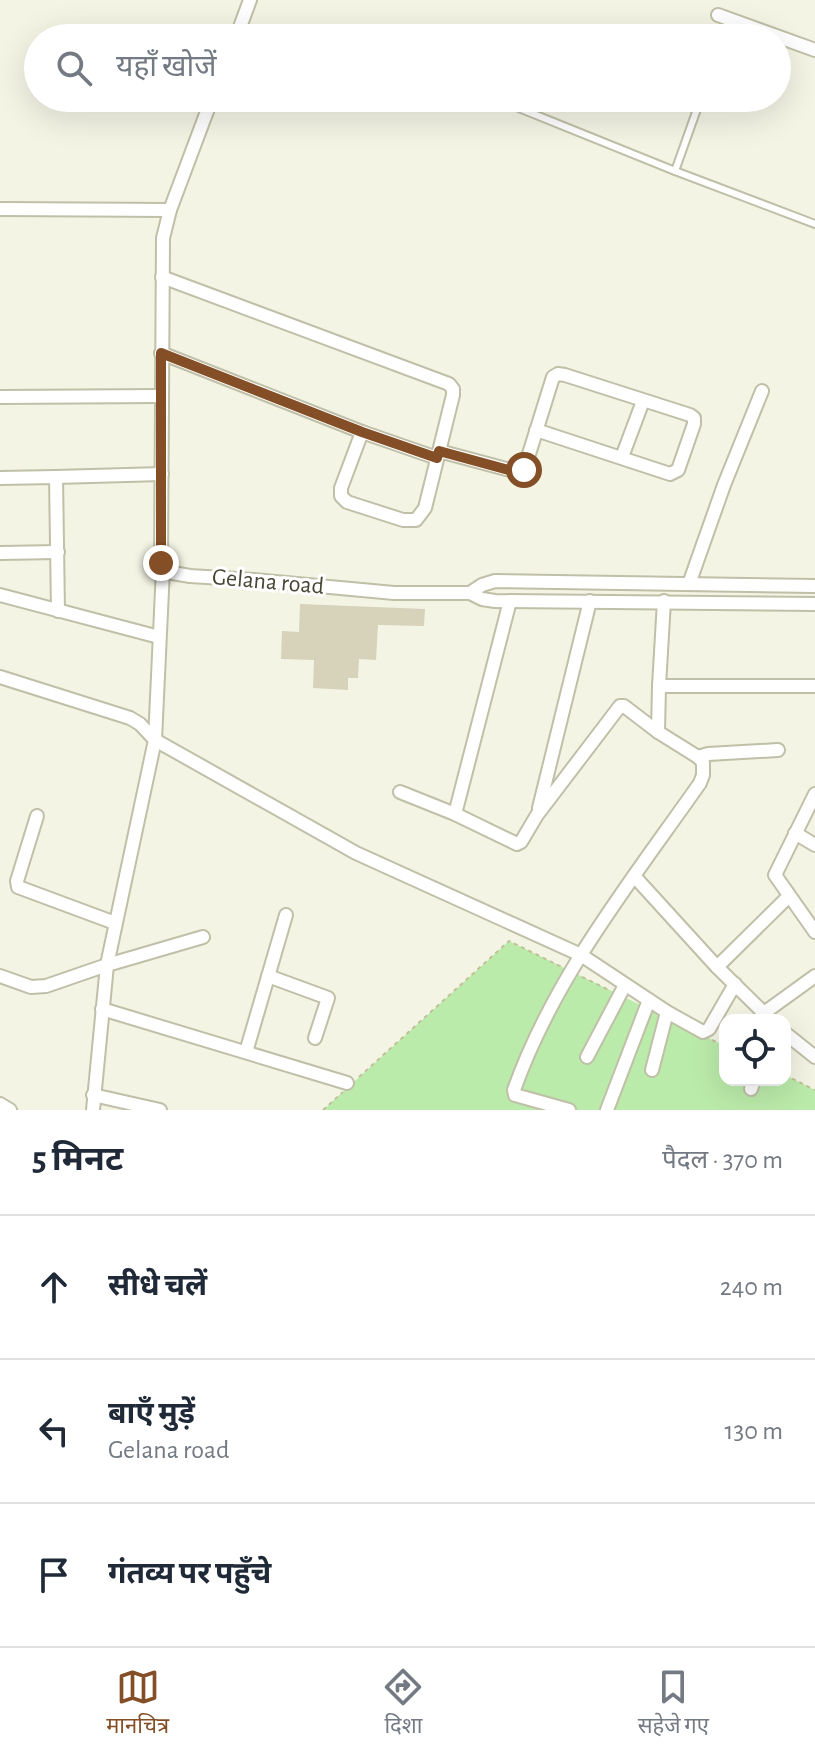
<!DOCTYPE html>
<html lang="hi">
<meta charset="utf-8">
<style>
:root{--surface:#fff;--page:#f2f2f3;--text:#1f2937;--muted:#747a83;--line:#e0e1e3;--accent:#844f26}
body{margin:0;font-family:"Alegreya Sans","Noto Sans Devanagari",sans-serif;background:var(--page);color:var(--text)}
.controls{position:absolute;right:24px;bottom:24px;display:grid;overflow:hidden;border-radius:16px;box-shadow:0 8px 32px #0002}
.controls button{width:72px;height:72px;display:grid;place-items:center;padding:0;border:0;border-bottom:2px solid var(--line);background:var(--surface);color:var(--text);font:40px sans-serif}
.stop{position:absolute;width:24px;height:24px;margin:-18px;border:6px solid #844f26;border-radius:50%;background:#fff}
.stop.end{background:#844f26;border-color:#fff;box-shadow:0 2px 8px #0008}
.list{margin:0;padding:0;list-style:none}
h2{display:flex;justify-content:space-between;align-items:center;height:104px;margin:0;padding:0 32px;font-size:34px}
h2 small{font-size:26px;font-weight:400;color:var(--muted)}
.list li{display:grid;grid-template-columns:52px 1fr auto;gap:24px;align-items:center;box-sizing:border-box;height:144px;padding:0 32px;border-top:2px solid var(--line)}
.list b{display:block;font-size:30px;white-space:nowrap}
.list p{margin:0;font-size:26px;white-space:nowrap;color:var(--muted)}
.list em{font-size:26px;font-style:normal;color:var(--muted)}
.icon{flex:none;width:44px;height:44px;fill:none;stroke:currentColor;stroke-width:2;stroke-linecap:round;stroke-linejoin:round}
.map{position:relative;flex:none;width:815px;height:1110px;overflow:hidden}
.search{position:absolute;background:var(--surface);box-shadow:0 8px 32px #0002;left:24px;right:24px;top:24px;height:88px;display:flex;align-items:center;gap:20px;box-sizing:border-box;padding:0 28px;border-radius:44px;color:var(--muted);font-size:30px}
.sheet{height:536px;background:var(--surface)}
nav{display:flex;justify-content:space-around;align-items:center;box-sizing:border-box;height:112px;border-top:2px solid var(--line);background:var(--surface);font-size:22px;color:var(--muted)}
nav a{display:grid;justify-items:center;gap:4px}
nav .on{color:var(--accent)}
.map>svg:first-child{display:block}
.green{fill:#bbebab}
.building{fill:#d6d3ba}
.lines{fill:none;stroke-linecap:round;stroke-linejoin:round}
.lane-casing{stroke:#c0bfa7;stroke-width:10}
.street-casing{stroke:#c0bfa7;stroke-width:16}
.path{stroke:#c2c098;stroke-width:2;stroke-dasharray:4 4;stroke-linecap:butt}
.lane{stroke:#fff;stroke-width:6}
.street{stroke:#fff;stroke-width:12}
.route{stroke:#844f26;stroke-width:10}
.labels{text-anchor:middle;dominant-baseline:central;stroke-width:6;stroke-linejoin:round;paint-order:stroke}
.street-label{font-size:24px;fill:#474534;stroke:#fff}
</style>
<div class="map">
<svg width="815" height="1110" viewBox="0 0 815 1110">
<rect width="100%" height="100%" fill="#f4f4e5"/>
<!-- green -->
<path class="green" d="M509 941 725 1046V1080H785V1075L815 1090V1110H323Z"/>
<!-- building -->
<path class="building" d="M300 604 425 609 424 626 378 625 376 660 359 659 358 678H348V690L313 688 314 660 281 659 282 631 299 632Z"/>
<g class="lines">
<!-- lane casing -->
<g class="lane-casing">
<g id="lane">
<path d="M723 38 729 19"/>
<path d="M494 98 675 171 815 224"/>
<path d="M675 171 701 98"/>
</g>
</g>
<!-- street casing -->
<g class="street-casing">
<g id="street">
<path d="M718 15 815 50"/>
<path d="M236 38 250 0"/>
<path d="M212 98 170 210 163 238 161 563 163 569 167 572 190 576 254 580 394 593H470L482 599 495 601 815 604"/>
<path d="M0 209 170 210"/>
<path d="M162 277 449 384 453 389V395L425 508 416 520H403L347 502 341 496V488L362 432"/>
<path d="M161 353 362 432 437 458"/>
<path d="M0 397 161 396"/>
<path d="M439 451 521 473 524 470 553 377 558 374 565 375 690 415 694 418V424L678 470 670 474 536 430"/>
<path d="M622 457 643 401"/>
<path d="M56 477 162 474"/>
<path d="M0 478 56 477 58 611"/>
<path d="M0 553 58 552"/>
<path d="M689 584 724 485 762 391"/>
<path d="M470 593 482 585 495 581 815 586"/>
<path d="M0 595 159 637"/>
<path d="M0 677 130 718 140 724 155 740 356 853 581 955 667 1012 703 1032 709 1029 735 984"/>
<path d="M659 686 664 601"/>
<path d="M698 757 708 754 778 750"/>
<path d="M400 792 455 814 517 844 521 842 537 815 620 706H624L658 732"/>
<path d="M815 794 775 875 815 932"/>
<path d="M539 808 590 601"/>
<path d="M455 814 510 601"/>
<path d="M37 816 17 881 18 887 115 923"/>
<path d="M795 833 815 845"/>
<path d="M635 877 717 967 771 1020"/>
<path d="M717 967 789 896"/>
<path d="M0 976 31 987 46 986 107 965 203 937"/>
<path d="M268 976 328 998 315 1038"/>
<path d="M102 1009 347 1083"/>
<path d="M764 1013 815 976"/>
<path d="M785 1033 815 1057"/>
<path d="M246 1052 286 915"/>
<path d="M587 1057 625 985"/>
<path d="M652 1070 667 1012"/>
<path d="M751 1089 754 1080"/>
<path d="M93 1095 160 1110"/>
<path d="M0 1104 10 1110"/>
<path d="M93 1110 107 965 155 740 163 569"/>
<path d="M569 1110 515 1095 514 1090C554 977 632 880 700 783L703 775V762L698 757 658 732 659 686H815"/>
<path d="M607 1110 649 1000"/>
</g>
</g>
<!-- path -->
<g class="path">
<path d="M582 977 609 990"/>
<path d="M712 1040 725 1046"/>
<path d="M785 1075 815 1090"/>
<path d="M359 1077 509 941 562 967"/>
<path d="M323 1110 343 1092"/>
</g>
<!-- lane -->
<use href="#lane" class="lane"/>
<!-- street -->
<use href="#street" class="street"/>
</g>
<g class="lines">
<!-- route -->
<path class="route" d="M161 563V353L362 432 437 458 439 451 516 472 521 473 524 470"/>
</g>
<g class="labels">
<!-- street labels -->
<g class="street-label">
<text transform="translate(268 582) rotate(5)">Gelana road</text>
</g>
</g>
</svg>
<div class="controls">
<button><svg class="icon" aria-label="locate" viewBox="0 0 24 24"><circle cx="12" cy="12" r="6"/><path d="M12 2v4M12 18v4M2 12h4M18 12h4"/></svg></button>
</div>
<div class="stop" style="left:524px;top:470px"></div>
<div class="stop end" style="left:161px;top:563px"></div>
<div class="search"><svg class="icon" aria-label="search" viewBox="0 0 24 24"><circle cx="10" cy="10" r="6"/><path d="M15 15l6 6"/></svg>यहाँ खोजें</div>
</div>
<section class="sheet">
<h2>5 मिनट<small>पैदल · 370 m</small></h2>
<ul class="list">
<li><svg class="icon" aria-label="ahead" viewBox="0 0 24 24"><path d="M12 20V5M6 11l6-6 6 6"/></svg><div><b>सीधे चलें</b></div><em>240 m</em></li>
<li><svg class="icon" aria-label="left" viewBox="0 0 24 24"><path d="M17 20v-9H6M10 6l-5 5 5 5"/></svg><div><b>बाएँ मुड़ें</b><p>Gelana road</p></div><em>130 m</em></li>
<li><svg class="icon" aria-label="arrive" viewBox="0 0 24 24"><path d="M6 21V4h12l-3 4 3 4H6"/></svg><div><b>गंतव्य पर पहुँचे</b></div></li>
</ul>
</section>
<nav>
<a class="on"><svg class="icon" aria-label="map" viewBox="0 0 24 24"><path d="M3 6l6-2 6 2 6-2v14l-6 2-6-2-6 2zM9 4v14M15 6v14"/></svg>मानचित्र</a>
<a><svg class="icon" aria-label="directions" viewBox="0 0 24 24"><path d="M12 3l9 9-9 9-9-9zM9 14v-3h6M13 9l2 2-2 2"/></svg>दिशा</a>
<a><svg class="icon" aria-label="saved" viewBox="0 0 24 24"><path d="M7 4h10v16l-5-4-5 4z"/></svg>सहेजे गए</a>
</nav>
